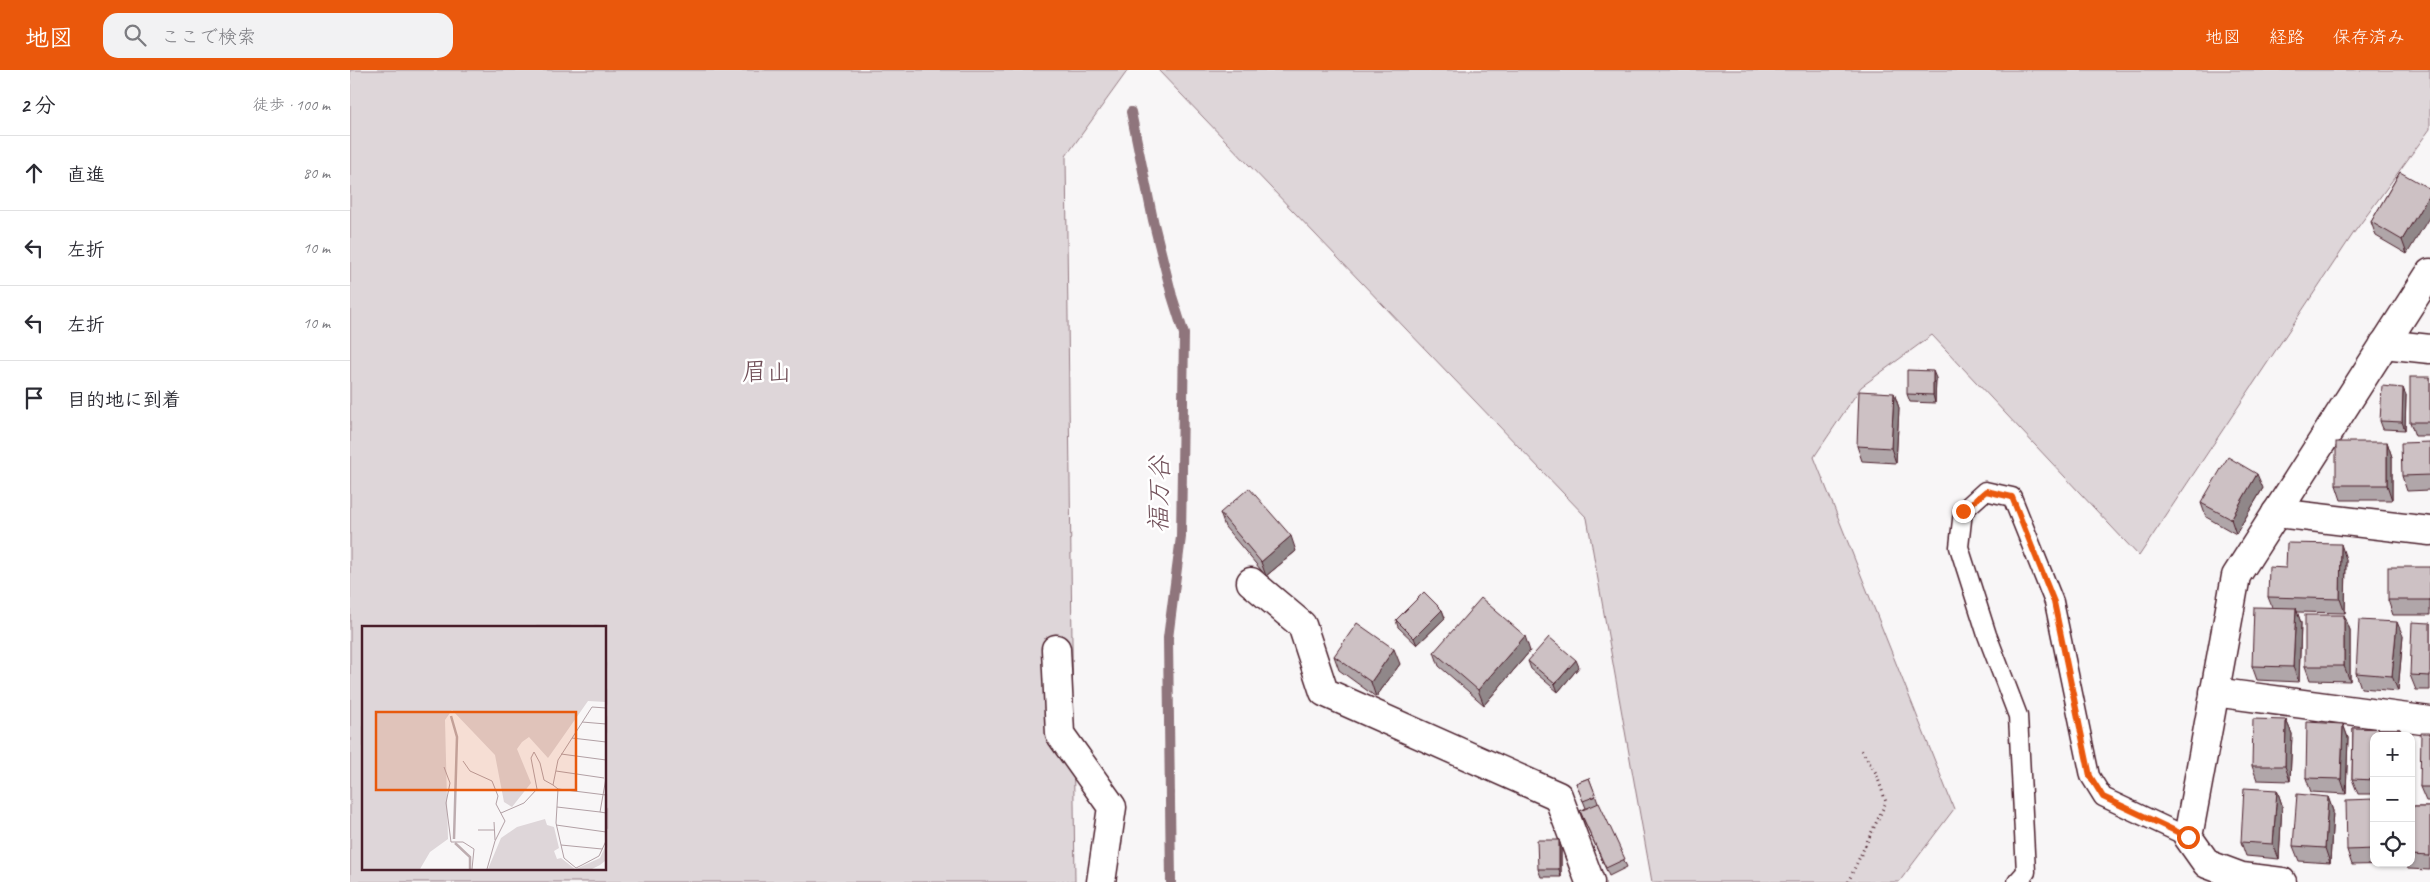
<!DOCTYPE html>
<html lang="ja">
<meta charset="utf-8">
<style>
:root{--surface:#fff;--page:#f2f2f3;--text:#2b2b33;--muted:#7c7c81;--line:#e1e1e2;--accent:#ea580c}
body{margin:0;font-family:Caveat,"Klee One",sans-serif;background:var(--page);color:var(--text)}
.controls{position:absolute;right:15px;bottom:15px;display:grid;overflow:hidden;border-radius:10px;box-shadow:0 1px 4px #0004}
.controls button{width:45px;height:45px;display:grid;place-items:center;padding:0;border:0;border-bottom:1px solid var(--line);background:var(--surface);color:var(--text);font:25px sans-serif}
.stop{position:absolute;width:15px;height:15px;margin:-11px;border:4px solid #ea580c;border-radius:50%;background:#fff}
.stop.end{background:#ea580c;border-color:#fff;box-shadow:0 1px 5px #0008}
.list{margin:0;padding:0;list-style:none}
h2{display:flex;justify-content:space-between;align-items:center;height:65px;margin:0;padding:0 20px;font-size:21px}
h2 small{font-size:16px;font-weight:400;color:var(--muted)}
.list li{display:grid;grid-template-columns:32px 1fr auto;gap:15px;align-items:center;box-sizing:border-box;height:75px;padding:0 20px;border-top:1px solid var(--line)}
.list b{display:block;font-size:19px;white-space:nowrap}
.list em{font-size:16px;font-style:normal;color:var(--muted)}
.icon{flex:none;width:28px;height:28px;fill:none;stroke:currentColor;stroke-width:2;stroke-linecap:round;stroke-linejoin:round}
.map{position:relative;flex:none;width:2080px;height:812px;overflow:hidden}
header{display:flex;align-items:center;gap:30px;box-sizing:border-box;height:70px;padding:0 25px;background:var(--accent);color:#fff}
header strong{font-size:24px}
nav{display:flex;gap:28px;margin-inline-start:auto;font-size:18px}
.search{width:350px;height:45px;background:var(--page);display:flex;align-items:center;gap:12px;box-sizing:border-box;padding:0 18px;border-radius:15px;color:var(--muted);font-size:19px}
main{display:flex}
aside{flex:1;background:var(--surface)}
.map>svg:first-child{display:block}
.green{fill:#ded6d9;stroke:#947a82;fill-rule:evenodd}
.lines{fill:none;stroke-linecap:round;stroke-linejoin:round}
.stream{stroke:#8f747b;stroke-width:10}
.service-casing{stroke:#4a1f2b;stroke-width:21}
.minor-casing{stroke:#4a1f2b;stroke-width:31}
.path{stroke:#4a1f2b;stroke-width:3;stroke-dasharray:1 4;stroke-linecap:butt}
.service{stroke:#fff;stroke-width:18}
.minor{stroke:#fff;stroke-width:28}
.wall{fill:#b0a6a9;stroke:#4a1f2b}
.shaded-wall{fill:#908789;stroke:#4a1f2b}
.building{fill:#cdc1c4;stroke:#4a1f2b}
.route{stroke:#ea580c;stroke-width:6}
.labels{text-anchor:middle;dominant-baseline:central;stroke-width:5;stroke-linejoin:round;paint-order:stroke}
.park-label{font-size:25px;fill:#6f4d56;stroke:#fff}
.water-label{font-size:26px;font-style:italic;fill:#72515a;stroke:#fff}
.inset-river{fill:none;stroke:#bdadb0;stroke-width:2.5}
.inset-road{fill:none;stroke:#b2a0a5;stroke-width:1}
.view{fill:#e8590c;fill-opacity:0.15;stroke:#e8590c;stroke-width:2.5}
.inset-edge{fill:none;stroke:#4a1f2b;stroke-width:2.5}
</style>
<header>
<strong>地図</strong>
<div class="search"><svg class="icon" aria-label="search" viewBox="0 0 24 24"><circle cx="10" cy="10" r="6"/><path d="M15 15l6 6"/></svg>ここで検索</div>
<nav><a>地図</a><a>経路</a><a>保存済み</a></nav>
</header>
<main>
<aside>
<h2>2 分<small>徒歩 · 100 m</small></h2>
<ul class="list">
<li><svg class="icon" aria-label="ahead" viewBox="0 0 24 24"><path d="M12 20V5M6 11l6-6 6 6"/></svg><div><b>直進</b></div><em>80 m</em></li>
<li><svg class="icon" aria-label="left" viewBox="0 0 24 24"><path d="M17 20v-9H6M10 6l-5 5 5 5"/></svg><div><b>左折</b></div><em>10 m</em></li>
<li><svg class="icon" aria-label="left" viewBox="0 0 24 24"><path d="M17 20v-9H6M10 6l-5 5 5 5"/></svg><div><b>左折</b></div><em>10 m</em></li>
<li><svg class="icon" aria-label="arrive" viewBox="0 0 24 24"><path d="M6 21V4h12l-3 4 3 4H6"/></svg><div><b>目的地に到着</b></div></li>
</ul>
</aside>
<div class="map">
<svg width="2080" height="812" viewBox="0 0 2080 812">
<rect width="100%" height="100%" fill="#f8f6f7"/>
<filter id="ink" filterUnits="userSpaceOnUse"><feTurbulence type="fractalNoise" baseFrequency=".02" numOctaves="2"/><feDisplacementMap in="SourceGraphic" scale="10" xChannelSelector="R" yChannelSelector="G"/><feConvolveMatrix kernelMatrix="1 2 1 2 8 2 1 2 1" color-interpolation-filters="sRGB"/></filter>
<g filter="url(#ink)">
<!-- green -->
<g class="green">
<path d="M0 0H778L716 86 725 812H0ZM14 557H255V798H14Z"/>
<path d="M808 0H2080V59L2003 164 1789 486 1582 265 1511 317 1464 387 1604 739 1549 812H1302L1237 448Z"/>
</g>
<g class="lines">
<!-- stream -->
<path class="stream" d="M781 42 803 150 822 226 834 264 831 467 818 568 821 812"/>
<!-- service casing -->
<g class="service-casing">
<path id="service" d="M1667 812 1676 802 1668 646 1637 565 1609 477 1613 441 1635 421 1662 427 1704 532 1740 706 1753 727 1838 767"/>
</g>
<!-- minor casing -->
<g class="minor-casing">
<g id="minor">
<path d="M2034 274 2080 279"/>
<path d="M1926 443 2080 461"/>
<path d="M901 512 952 555 974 622 1208 726 1240 812"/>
<path d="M706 579 710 664 762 737 751 812"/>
<path d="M1864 622 2080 651"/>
<path d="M1932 812 1892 807 1857 794 1838 767 1886 506 2080 203"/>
</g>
</g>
<!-- path -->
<path class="path" d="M1498 812 1536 732 1526 703 1510 678"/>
<!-- service -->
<use href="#service" class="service"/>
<!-- minor -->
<use href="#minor" class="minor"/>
</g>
<!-- wall -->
<g class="wall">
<path d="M2050 102 2057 184 2026 166 2021 152Z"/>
<path d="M2080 307V366H2065L2060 352Z"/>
<path d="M1586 308 1585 333 1560 332 1557 324Z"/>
<path d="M1544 323 1549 338 1546 393 1512 391 1507 376Z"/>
<path d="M2056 325 2055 360 2033 359 2030 351Z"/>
<path d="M2037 372 2042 387V430H1991L1986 415Z"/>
<path d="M2080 372V420L2057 421 2052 406Z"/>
<path d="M1913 418 1886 464 1856 447 1851 433Z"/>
<path d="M870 443 946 481 916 506 875 457Z"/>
<path d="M1996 489 1995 543 1947 542 1951 553 1949 612 1907 610 1902 596 1922 537 1918 527 1936 498Z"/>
<path d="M2080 497V545H2043L2038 530Z"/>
<path d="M1092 540 1095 548 1067 575 1048 557 1046 550Z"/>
<path d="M1994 545 2000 560V611L1960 610 1955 596Z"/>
<path d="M2080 553V620H2066L2060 605Z"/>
<path d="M2053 566 2048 621 2011 618 2006 603Z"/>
<path d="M1180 581 1134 635 1089 596 1084 582Z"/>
<path d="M984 586 1050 594 1026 627 989 600Z"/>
<path d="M1178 591 1229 597 1208 622 1181 599Z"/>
<path d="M1936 650 1942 664 1940 711 1907 710 1902 696Z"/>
<path d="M1993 654 1998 668 1996 724 1961 722 1956 708Z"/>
<path d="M2003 658 2050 659 2052 666H2024V724H2008L2002 709Z"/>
<path d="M2080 663V731H2076L2070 717Z"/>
<path d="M1239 708 1248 733 1277 797 1259 806 1230 741 1236 738 1226 713Z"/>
<path d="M1927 720 1932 735 1929 789 1896 786 1891 772Z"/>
<path d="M1978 727 1983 741 1980 793 1949 791 1943 776Z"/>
<path d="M2024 729V793L2046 794 2002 795 1997 780Z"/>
<path d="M2061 737H2080V800L2058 799 2056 793H2061Z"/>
<path d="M1211 777V807H1191L1188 799Z"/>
</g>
<!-- shaded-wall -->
<g class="shaded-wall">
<path d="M2080 123V146L2057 184 2052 170Z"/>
<path d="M1583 301 1586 308 1585 333 1583 325Z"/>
<path d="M2053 318 2056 325 2055 360 2052 352Z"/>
<path d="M1544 323 1549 338 1546 393 1541 378Z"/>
<path d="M2037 372 2042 387V430L2037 415Z"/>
<path d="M1907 404 1913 418 1886 464 1881 449Z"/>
<path d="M941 466 946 481 916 506 911 492Z"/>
<path d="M1991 474 1996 489 1995 543 1990 529Z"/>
<path d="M1946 538 1951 553 1949 612 1943 597Z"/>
<path d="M1092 540 1095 548 1067 575 1064 568Z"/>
<path d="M1994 545 2000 560V611L1994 596Z"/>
<path d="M2047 552 2053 566 2048 621 2042 606Z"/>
<path d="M1175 566 1180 581 1134 635 1128 620Z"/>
<path d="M1044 579 1050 594 1026 627 1021 612Z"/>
<path d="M1226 590 1229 597 1208 622 1205 614Z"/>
<path d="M1936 650 1942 664 1940 711 1935 696Z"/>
<path d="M1993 654 1998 668 1996 724 1991 709Z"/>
<path d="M1927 720 1932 735 1929 789 1923 774Z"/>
<path d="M1978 727 1983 741 1980 793 1975 778Z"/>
<path d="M1209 770 1211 777V807L1209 799Z"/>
</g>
<!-- building -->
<g class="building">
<path d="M2050 102 2080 119V123L2052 170 2021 152Z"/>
<path d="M1557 300 1583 301V325L1557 324Z"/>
<rect x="2060" y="307" width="20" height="45"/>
<path d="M2032 316 2053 318 2052 352 2030 351Z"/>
<path d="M1509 321 1544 323 1541 378 1507 376Z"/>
<rect x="1986" y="372" width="51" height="43"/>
<path d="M2080 372V405L2052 406 2051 373Z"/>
<path d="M1878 387 1907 404 1881 449 1851 433Z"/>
<path d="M899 418 941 466 911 492 870 443Z"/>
<path d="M1937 473 1991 474 1990 529 1918 527 1919 497 1936 498Z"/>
<rect x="2038" y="497" width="42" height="33"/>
<path d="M1074 522 1092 540 1064 568 1046 550Z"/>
<path d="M1131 528 1175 566 1128 620 1084 582Z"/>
<path d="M1904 537 1946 538 1943 597 1902 596Z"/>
<rect x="1955" y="545" width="39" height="51"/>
<path d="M2009 550 2047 552 2042 606 2006 603Z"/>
<path d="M2062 552 2080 553V606L2060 605Z"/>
<path d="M1007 553 1044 579 1021 612 984 586Z"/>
<path d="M1199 567 1226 590 1205 614 1178 591Z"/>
<path d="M1903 649 1936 650 1935 696H1902Z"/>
<path d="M1957 652 1993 654 1991 709 1956 708Z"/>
<path d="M2003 658 2050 659V666H2024V710L2002 709Z"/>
<path d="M2071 663H2080V717H2070Z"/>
<path d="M1239 708 1246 726 1233 731 1226 713Z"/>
<path d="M1894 718 1927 720 1923 774 1891 772Z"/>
<path d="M1947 724 1978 727 1975 778 1943 776Z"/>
<path d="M2024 729V779L1997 780 1996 730Z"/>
<path d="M1249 733 1275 789 1256 798 1230 741Z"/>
<path d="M2061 737H2080V786L2061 785Z"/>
<path d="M1187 770H1209V799H1188Z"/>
</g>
</g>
<g class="lines" filter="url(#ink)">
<!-- route -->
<path class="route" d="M1613 441 1636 421 1662 427 1704 532 1740 706 1753 727 1838 767"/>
</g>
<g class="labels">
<!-- park labels -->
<g class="park-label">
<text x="417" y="302">眉山</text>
</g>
<!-- water labels -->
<g class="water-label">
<text transform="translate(809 424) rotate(-89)">福万谷</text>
</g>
</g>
<!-- overview -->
<g transform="translate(12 556)">
<rect width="244" height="244" fill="#f8f6f7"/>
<path d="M0 0H244V76L226 75 186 132 167 111 160 116 155 123 169 157 150 181 142 176 133 129 90 84 83 94 86 213 68 226 58 243H0ZM183 193 185 199 192 201 197 222 192 225 195 233 199 232 213 243H126L139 212 155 201ZM244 219 243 235 238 239 230 243H214L238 232Z" fill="#ded6d9"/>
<path class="inset-river" d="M89 90 95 111 92 213M93 217 108 231V243"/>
<path class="inset-road" d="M244 82 230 81 196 134 191 159 196 163 244 169M220 96 244 98M210 112 244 116M199 128 244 134M101 135 108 145 130 155 136 170 134 178 143 195 133 215 125 243M82 141 88 157 84 177 89 216H101L112 223 110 243M194 145 242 152M244 152 238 186 244 187M196 163 194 197 202 232 214 242 220 239 237 230 244 215M195 181 238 186M139 187 162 177 175 163 169 132 172 126 178 137 182 154 191 159M132 196 133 214M194 199 244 206M116 204H132M199 219 240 223"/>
<path class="view" d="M14 86H214V164H14Z"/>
<rect width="244" height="244" class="inset-edge"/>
</g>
</svg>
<div class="controls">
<button>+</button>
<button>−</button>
<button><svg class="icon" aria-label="locate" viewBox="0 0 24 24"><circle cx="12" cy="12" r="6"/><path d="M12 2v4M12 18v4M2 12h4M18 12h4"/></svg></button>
</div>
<div class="stop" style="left:1838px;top:767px"></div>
<div class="stop end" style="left:1613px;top:441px"></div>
</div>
</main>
